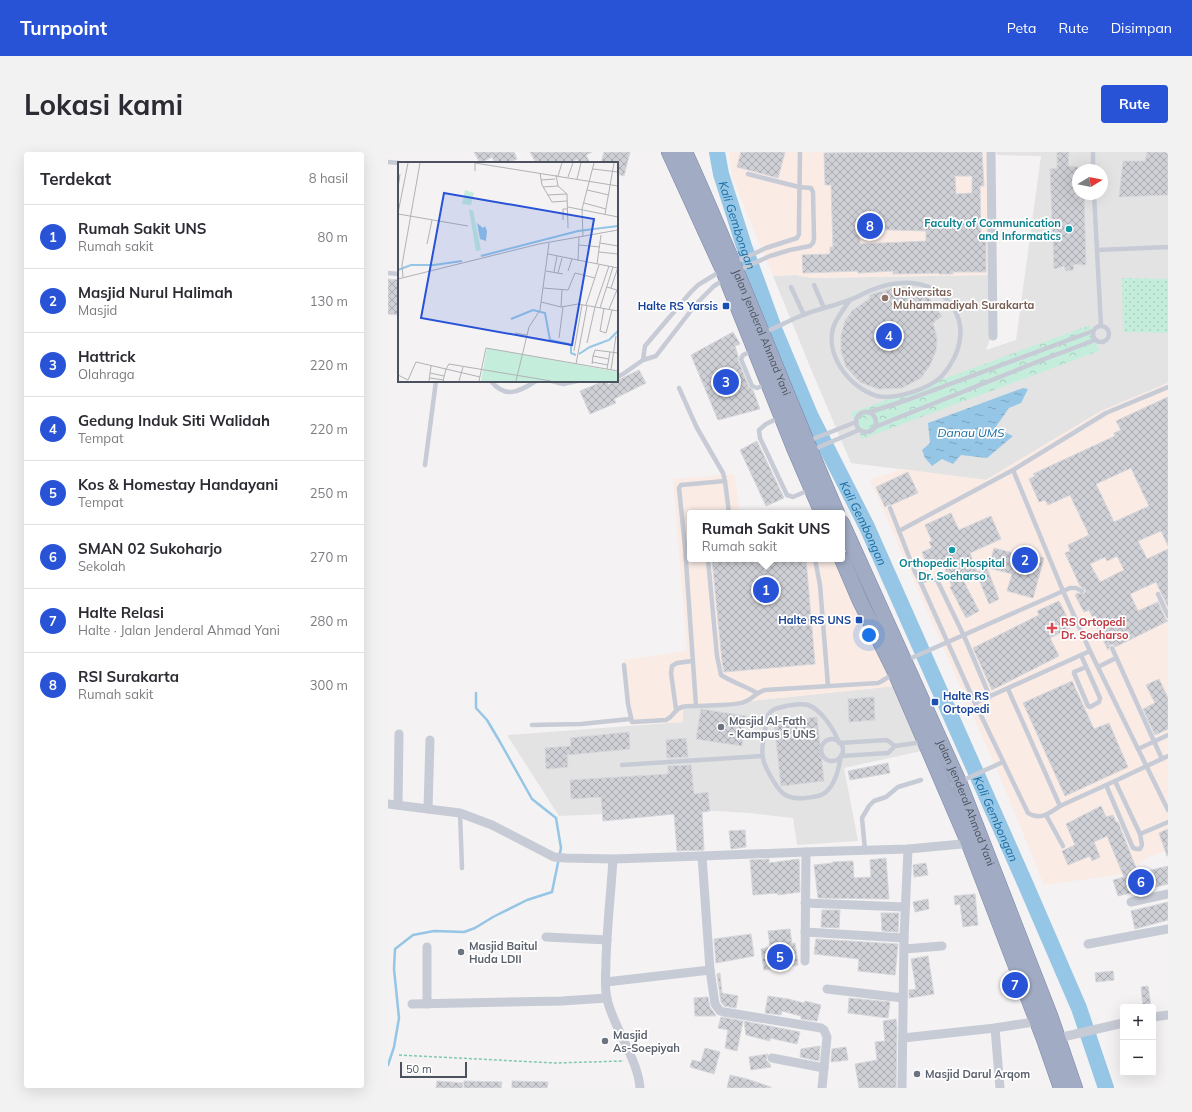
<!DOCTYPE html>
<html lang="id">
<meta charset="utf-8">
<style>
:root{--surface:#fff;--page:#f2f2f3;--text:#2b2b33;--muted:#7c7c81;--line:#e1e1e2;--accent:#2853d7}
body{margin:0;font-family:Mulish,sans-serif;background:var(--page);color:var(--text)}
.controls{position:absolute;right:12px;bottom:12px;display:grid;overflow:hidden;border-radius:4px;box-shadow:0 4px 16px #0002}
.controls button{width:36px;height:36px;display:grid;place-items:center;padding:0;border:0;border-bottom:1px solid var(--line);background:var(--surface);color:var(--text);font:20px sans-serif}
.compass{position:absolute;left:684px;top:12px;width:36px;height:36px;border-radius:50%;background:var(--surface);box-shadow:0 4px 16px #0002;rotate:80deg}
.scale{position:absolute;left:12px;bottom:10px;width:67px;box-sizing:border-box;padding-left:4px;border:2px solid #4b515e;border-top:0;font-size:11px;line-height:14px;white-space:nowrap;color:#4b515e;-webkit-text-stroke:3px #fff;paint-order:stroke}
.you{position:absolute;left:481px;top:483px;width:14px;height:14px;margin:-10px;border:3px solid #fff;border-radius:50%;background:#1a73e8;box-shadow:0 0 0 6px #1a73e833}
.badge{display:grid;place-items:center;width:26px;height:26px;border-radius:50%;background:var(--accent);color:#fff;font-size:13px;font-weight:700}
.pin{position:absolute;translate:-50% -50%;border:2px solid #fff;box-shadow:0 1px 4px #0006}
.popup{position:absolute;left:299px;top:358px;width:158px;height:52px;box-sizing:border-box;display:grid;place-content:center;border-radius:4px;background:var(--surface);filter:drop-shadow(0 1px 3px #0005);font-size:13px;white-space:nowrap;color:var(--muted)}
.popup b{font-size:15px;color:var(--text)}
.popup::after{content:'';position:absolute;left:50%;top:100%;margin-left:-8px;border:8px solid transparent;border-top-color:var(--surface)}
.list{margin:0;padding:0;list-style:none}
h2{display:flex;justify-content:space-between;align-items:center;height:52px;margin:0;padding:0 16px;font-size:17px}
h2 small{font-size:13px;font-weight:400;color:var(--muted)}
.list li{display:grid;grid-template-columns:26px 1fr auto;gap:12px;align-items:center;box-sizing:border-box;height:64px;padding:0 16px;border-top:1px solid var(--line)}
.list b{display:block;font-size:15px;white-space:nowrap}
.list p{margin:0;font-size:13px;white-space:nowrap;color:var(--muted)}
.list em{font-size:13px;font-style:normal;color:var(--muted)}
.map{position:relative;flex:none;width:780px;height:936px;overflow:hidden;border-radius:4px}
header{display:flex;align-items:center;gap:24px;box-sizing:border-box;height:56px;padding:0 20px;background:var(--accent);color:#fff}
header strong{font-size:19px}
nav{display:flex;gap:22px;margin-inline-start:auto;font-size:14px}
.intro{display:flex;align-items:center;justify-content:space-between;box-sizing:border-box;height:96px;padding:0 24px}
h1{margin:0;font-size:28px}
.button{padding:10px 18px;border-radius:4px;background:var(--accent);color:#fff;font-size:14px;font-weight:700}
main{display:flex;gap:24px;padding:0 24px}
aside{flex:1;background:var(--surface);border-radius:4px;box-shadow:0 4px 16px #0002}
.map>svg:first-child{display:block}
.education{fill:#e4e3e3;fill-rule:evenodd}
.medical{fill:#faebe5}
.grass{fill:url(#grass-dots)}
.forest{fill:url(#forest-crowns)}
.water{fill:url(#water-ripples)}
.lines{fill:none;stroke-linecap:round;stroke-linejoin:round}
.stream{stroke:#95c6e6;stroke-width:2.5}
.river{stroke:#95c6e6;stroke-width:16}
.building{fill:url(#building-cross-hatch);stroke:#d6d7dc;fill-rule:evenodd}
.trunk-casing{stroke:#7986a8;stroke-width:16}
.path{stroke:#7fc8b2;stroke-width:1.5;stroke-dasharray:3 2;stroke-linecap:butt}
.service{stroke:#c7cbd5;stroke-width:4.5}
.minor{stroke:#c7cbd5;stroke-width:9}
.trunk{stroke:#a1acc4;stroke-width:15}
.culture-dot{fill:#0f9aa8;stroke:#fff;stroke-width:1.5}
.education-dot{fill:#8d6e63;stroke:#fff;stroke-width:1.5}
.transit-dot{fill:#1a4fb4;stroke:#fff;stroke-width:1.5}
.health-dot{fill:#e0444e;stroke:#fff;stroke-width:1.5}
.worship-dot{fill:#6b7280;stroke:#fff;stroke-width:1.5}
.labels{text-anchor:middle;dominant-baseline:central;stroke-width:3.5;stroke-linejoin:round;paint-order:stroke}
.culture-label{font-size:11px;font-weight:bold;fill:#0d838f;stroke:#fff;text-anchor:end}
.education-label{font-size:11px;font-weight:bold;fill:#785e54;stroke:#fff;text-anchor:start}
.transit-label{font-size:11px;font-weight:bold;fill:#164399;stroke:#fff;text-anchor:end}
.street-label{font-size:11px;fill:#4b515e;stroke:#fff}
.health-label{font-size:11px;font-weight:bold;fill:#be3a42;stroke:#fff;text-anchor:start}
.worship-label{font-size:11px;font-weight:bold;fill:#5b616d;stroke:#fff;text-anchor:start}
.water-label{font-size:12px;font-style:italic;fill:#186ca3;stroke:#fff}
.inset-river{fill:none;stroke:#95c6e6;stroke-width:2}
.inset-road{fill:none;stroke:#b0b2b7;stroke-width:1}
.view{fill:#2853d7;fill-opacity:0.15;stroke:#2853d7;stroke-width:2}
.inset-edge{fill:none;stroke:#4b515e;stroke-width:2}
</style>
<header>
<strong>Turnpoint</strong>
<nav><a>Peta</a><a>Rute</a><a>Disimpan</a></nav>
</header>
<div class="intro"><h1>Lokasi kami</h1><a class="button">Rute</a></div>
<main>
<aside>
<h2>Terdekat<small>8 hasil</small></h2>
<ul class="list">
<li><span class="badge">1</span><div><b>Rumah Sakit UNS</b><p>Rumah sakit</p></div><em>80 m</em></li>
<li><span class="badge">2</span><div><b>Masjid Nurul Halimah</b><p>Masjid</p></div><em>130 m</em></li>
<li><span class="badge">3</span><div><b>Hattrick</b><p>Olahraga</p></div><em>220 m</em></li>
<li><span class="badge">4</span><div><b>Gedung Induk Siti Walidah</b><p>Tempat</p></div><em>220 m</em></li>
<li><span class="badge">5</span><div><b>Kos &amp; Homestay Handayani</b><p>Tempat</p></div><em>250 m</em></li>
<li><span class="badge">6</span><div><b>SMAN 02 Sukoharjo</b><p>Sekolah</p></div><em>270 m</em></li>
<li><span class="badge">7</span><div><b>Halte Relasi</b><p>Halte · Jalan Jenderal Ahmad Yani</p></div><em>280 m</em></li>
<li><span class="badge">8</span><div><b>RSI Surakarta</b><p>Rumah sakit</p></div><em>300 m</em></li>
</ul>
</aside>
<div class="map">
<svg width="780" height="936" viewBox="0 0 780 936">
<defs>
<pattern id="grass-dots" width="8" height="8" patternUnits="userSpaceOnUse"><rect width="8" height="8" fill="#c5eddc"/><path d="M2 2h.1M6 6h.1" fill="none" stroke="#abcdbf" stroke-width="1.8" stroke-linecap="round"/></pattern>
<pattern id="forest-crowns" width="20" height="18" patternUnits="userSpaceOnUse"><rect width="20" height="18" fill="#c5eddc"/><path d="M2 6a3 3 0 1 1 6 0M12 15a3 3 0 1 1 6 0" fill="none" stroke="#abcdbf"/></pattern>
<pattern id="water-ripples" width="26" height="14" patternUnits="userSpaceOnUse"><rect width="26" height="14" fill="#95c6e6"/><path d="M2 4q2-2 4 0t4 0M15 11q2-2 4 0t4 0" fill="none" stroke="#7ca3be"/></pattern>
<pattern id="building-cross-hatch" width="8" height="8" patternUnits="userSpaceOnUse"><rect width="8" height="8" fill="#cfd0d5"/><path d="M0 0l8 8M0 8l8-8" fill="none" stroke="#aaabb0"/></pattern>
</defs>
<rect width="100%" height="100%" fill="#f4f2f2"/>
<!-- education -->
<g class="education">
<path d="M608 0H780V231L713 259 598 328 463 311 425 222 385 124 408 123 424 126 600 123 603 185 598 198 628 188 653 4 609 3ZM690 18H714V42H690Z"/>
<path d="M507 534 538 598 456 616 470 689 409 693 405 666 362 661 310 658 171 664 119 583 295 570 294 556Z"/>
</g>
<!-- medical -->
<g class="medical">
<path d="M341 0H600V123L424 126 408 123 385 124 344 25Z"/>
<path d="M780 231V698L761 705 736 722 656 733 612 625 482 328 514 317 598 328 713 259Z"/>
<path d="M346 322 352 361H302V407H446L507 534 295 556V570L241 573 236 508 299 499 285 327Z"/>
</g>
<!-- grass -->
<path class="grass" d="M734 126 780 127V181L735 180Z"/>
<!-- forest -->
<path class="forest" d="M702 173 711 199 474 287 463 261Z"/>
<!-- water -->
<path class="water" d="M635 236 640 237 633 251 621 256 607 276 625 284 599 306 573 303 565 312 554 307 544 314 537 306 534 298 542 291 540 271Z"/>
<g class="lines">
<!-- stream -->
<path class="stream" d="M0 913 6 895 11 866 6 817 7 797 25 783 46 779 76 780 87 776 105 765 139 748 164 740 173 696 168 666 144 647 112 590 99 568 88 556V541"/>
<!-- river -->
<path class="river" id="s1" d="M329 0 333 22 356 94 387 179 423 265 479 375 637 731 691 856 718 936"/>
</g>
<!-- building -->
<g class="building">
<path d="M86 0H126L129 7 120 11H107L104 5 92 11Z"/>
<path d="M142 0H204L198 3 202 11H191L189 7 182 11H148Z"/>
<path d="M216 0H242L236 24 229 22V11H213Z"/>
<path d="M353 0H397L390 26 349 15Z"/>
<path d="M501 0H594L596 34H592L593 85H598V120H565V122H551V121L505 122V119L470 121V119L415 121 414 103 442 102V95H445L443 33H437L436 1ZM567 24H584V41L568 42ZM472 77 538 79V89L472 92Z"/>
<path d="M669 0H681L680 14 690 15V42H696L698 113 686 112 685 118 678 119 676 114 666 117 662 17 669 16Z"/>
<path d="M759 0H780V43L731 45 735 9H757Z"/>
<path d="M0 127 11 128V163L0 162Z"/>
<path d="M513 135 524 137 539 143 554 164 545 171 549 186 548 199 542 213 533 226 514 236 490 237 472 230 458 215 453 199V183L457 169 464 159 482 146 481 143 502 137Z"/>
<path d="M345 180 352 192 347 194 350 204V208L361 235 365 238 372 257 330 268 303 203Z"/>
<path d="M251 218 258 231 226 247 228 251 202 262 192 239 216 229H218L220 233Z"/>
<path d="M780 245V394L773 379 750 389 759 407 780 397V455L768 430 742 442 750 459 770 450 777 466 780 469 727 495 725 492 722 493 720 498 701 458 696 460 687 443 690 441 696 442 698 438 692 434 677 401 682 399 680 393 701 383 682 343 660 353 657 348 651 350 641 327 647 324 645 322 727 284 726 281 733 278 728 269ZM743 316 761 354 726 370 708 332ZM729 404 736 418 712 430 702 412 717 405 719 409Z"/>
<path d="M369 289 396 346 378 354 352 298Z"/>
<path d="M520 320 530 341 503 353H500L497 355 488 335Z"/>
<path d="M563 361 571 378 603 364 613 387 582 401 589 419 574 426 591 459 578 466 562 435 564 434 555 412 551 413 550 410 540 415 534 400 544 396 541 390 544 389 537 373Z"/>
<path d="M606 396 629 402 630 399 656 406 645 446 619 439 624 422 601 416Z"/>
<path d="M324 407H418L427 512 336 520 334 509Z"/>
<path d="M599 416 611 447 601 452 588 420Z"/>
<path d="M671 449 684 475 662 486 671 504 604 538 585 496 651 463 649 459Z"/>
<path d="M771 527 780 546V577L767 583 755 557 767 551 758 533Z"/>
<path d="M684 529 706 577 721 571 740 615 677 644 635 551Z"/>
<path d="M486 545 487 568 461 570 460 547Z"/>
<path d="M313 557 358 564 354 594 308 587Z"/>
<path d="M429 565 436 629 393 634 386 570Z"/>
<path d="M241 580 242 597 179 603 180 615 158 617 157 596 183 594 182 586Z"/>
<path d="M298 586 300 605 279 606 278 588Z"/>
<path d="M500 611 502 621 462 628 460 619Z"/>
<path d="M303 613 306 642 320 640 322 659 314 660 316 698 289 699 286 662 215 669 213 645 183 647 182 628 280 622V614Z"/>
<path d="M713 654 718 665 725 663 728 670H730L750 721 780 714V732L730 744 725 728 736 725 719 684 706 690 712 705 704 709 702 704 680 713 674 699 687 693 678 672Z"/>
<path d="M780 677V704H779L771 681Z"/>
<path d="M357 678 358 695 343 697 341 679Z"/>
<path d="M498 706 501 747 430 746 426 713 444 711V710L465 709 466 726 483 725 482 708Z"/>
<path d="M381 707V711L411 707 412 740 390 743V741L365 743 362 708Z"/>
<path d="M538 711 540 723 526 725 525 713Z"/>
<path d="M587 742 590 773 575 775 572 752 567 753 566 744Z"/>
<path d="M540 747 541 757 527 760 525 750Z"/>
<path d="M780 750V768L747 777 743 759Z"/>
<path d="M434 758H452L451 776 433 775Z"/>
<path d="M493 761H511L510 780 494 779Z"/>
<path d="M402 777 404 792 407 791 410 813 376 818 373 797 382 795 380 779Z"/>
<path d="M363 782 366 804 328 811 326 787Z"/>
<path d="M428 787 510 792 507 823 470 819 471 807 426 802Z"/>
<path d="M540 804 546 842 521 846V838L528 837 523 807Z"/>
<path d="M725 819 726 828 708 830 707 821Z"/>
<path d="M332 821 334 841 350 844 348 856 336 854 333 850 329 822Z"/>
<path d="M760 834 763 855H755L753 835Z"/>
<path d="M380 844 400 847 416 851 417 849 433 853 429 869 413 867V864L394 859 393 863 377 861Z"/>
<path d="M320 845 322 855 328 864H307L306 846Z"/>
<path d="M461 846 502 850 500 866 460 861Z"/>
<path d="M333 865 355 869 349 899 337 896 340 878 330 876Z"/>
<path d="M508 867 509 878 508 936H471L467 912 489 908 487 890 497 889 495 869Z"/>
<path d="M356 869 412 880 409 892 382 886V889L358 883Z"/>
<path d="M432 894 431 909 412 905 413 897Z"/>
<path d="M458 895 460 908 443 910 444 897Z"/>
<path d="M317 896 332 900 326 922 302 915 304 908 313 910Z"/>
<path d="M380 902 378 908 382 912 383 915 363 918 361 905Z"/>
<path d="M342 923 359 927 383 935V936H339Z"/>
<path d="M49 929 75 931 74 936H48Z"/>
<path d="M76 929 114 930 113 936H76Z"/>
<path d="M124 929 160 930 159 936H124Z"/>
</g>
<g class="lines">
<!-- trunk casing -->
<g class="trunk-casing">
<g id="trunk">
<path d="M281 0 335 118 406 296 434 361"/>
<path id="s2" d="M297 0C351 119 397 241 449 361"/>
<path id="s3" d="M454 371 571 630 663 866 687 936"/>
<path d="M454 407 472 449 507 520 581 692 657 890 673 936"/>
</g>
</g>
<!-- path -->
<path class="path" d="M11 903 167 911 236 909"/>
<!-- service -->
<g class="service">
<path d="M705 0V18"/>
<path d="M0 10 11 11"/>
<path d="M706 42 713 174"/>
<path d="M709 98 780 95"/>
<path d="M348 110 378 96 409 86 411 82V71L412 0"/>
<path d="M351 118 382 104 402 98 422 94 425 91 426 86 425 40 423 36 411 35 360 22"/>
<path d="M0 121 11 122"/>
<path d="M426 133 436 156"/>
<path d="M403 135 416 163"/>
<circle cx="713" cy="182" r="8"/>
<path d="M377 180C390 175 402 168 415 163 430 157 446 154 461 148 468 146 474 142 481 139 508 128 540 125 561 150 570 161 574 172 572 186 571 199 563 214 554 224 541 237 507 248 489 244 461 236 434 200 447 171 451 163 457 155 462 148"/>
<path d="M364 199 355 203 353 207 364 234 369 236 379 232"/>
<path d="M255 208 257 194 302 141 310 133 333 119"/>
<path d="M229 225 235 222 255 208 268 204 308 152 326 134 337 127"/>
<path d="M103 229C117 247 131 240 148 229"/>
<path d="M164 229 175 232 189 229"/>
<path d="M291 236 309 276 335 321 337 329 341 361"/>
<circle cx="478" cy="270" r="10"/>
<path d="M482 260 519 248 705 179"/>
<path d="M392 265 378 272 371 278 372 286 399 343 405 345 421 338"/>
<path d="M487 275 654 208 707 188"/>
<path d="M420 289 468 270"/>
<path d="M424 298 471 278"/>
<path d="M37 313 48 229"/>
<path d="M625 318 675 439 702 499 780 658"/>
<path d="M337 329 293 333 291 336 297 395 308 554C320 553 346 554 356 550 364 548 368 540 377 538L490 531 494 529 505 522"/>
<path d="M502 356 511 379"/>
<path d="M320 407 329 504 333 523C344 530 357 534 369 541"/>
<path d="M427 407 432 433 440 534"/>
<path d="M532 429 544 427 549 428 576 484 602 545"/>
<path d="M770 442 780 464"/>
<path d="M724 496 774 607"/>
<path d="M702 499 587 551 532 429 527 420 511 379 625 318 718 261 780 235"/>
<path d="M693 503 712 546 711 550 702 555 700 554 686 521V520L698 515"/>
<path d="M519 508 682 436H688L694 439"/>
<path d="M236 513 240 552 244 570 278 568C282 566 284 564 286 561 292 553 299 554 308 554"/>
<path d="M710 515 728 506"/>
<path d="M620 537 672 654 727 629"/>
<path d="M587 551 640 661C652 669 662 661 672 654"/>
<path d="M288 557 283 521 284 514 289 511 304 509"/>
<path d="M144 573 193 572 242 567"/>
<circle cx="444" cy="598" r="11"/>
<path d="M507 594 499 588 451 591C447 579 433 557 420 553 413 551 405 553 398 554 391 556 384 556 380 563 378 575 372 595 375 606 376 612 379 618 382 623 391 640 397 648 417 646 423 645 430 645 435 642 446 636 451 616 453 604L500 601 507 594 535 590"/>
<path d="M750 597 780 583"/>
<path d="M234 613 374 604"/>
<path d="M718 633 745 696 749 697H752L754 693 752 682 727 629 780 604"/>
<path d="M558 636 615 610"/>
<path d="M72 661 74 716"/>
<path d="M658 663 675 694"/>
<path d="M752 682 780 670"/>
<path d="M477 698 474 666 481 654 486 649 498 645 510 635 533 628"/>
</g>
<!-- minor -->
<g class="minor">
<path d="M603 0 605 184"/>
<path d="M0 652 72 661 104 673 166 705 177 706 225 707 314 704 418 700 520 697 585 691"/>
<path d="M10 653 11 582"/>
<path d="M40 657 42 588"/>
<path d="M314 704 322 818 327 852 332 859 336 860 433 876 436 878 439 885 434 936"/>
<path d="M225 707C223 740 219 774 218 808 218 821 216 834 219 847 226 877 250 907 252 936"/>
<path d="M743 750 780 742"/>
<path d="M417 751 517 755"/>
<path d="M417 780 516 786"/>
<path d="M158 785 219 788"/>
<path d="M700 792 780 777"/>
<path d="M516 797 554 794"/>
<path d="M417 809 418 700"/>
<path d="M218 830 322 818"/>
<path d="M439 837 515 846"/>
<path d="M24 852 174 849 219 846"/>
<path d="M39 852V795"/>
<path d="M765 865 780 863"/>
<path d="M607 876 612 936"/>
<path d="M515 886 607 876 652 869"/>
<path d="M666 887 735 871"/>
<path d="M384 906 436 916"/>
<path d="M514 936 516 786 520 697"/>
</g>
<!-- trunk -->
<use href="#trunk" class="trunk"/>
</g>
<!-- markers -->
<g class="culture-dot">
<circle cx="681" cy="77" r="4"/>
<circle cx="564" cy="398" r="4"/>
</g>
<circle class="education-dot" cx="497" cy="146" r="4"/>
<g class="transit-dot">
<rect x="334" y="150" width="8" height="8" rx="2"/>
<rect x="467" y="464" width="8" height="8" rx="2"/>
<rect x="543" y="546" width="8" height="8" rx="2"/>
</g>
<path class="health-dot" d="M662 470h4v4h4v4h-4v4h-4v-4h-4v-4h4z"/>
<g class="worship-dot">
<circle cx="333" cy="575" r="4"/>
<circle cx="73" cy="800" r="4"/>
<circle cx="217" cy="889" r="4"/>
<circle cx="529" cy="922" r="4"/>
</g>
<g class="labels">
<!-- culture labels -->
<g class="culture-label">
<text x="673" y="71">Faculty of Communication<tspan x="673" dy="13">and Informatics</tspan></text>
<text x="564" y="411" text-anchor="middle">Orthopedic Hospital<tspan x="564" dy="13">Dr. Soeharso</tspan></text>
</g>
<!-- education labels -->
<g class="education-label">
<text x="505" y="140">Universitas<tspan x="505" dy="13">Muhammadiyah Surakarta</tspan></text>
</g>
<!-- transit labels -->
<g class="transit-label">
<text x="330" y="154">Halte RS Yarsis</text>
<text x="463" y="468">Halte RS UNS</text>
<text x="555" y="544" text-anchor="start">Halte RS<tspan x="555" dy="13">Ortopedi</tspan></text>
</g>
<!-- street labels -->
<g class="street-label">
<text stroke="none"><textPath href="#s2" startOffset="196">Jalan Jenderal Ahmad Yani</textPath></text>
<text stroke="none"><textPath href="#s3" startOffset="306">Jalan Jenderal Ahmad Yani</textPath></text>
</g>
<!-- health labels -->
<g class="health-label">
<text x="673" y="470">RS Ortopedi<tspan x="673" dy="13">Dr. Soeharso</tspan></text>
</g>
<!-- worship labels -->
<g class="worship-label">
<text x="341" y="569">Masjid Al-Fath<tspan x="341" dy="13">- Kampus 5 UNS</tspan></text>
<text x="81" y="794">Masjid Baitul<tspan x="81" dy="13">Huda LDII</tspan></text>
<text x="225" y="883">Masjid<tspan x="225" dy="13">As-Soepiyah</tspan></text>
<text x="537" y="922">Masjid Darul Arqom</text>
</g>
<!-- water labels -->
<g class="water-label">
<text stroke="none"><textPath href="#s1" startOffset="76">Kali Gembongan</textPath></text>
<text x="583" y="280">Danau UMS</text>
<text stroke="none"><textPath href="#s1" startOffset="400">Kali Gembongan</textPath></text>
<text stroke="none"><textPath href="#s1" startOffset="724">Kali Gembongan</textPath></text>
</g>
</g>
<!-- overview -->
<g transform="translate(10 10)">
<rect width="220" height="220" fill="#f4f2f2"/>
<path d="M67 28 76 31 73 43 64 42Z" fill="#c5eddc"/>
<path d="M71 48H75L83 88 78 89Z" fill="#c5eddc"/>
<path d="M89 186 220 210 219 219H83Z" fill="#c5eddc"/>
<path d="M79 61 85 66 87 64 89 69 88 79 82 77Z" fill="#95c6e6"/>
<path class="inset-river" d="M83 94 180 69 220 64M0 108 13 103H36L64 99M113 157 135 148 147 151 152 178 170 182 173 184V191L178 193M181 192 192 185 211 178 220 169"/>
<path class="inset-road" d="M195 7 220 10M77 9V1L220 24M142 11 144 23 154 40 169 39M158 13 160 24 169 32 170 66M160 14 164 1M170 15 175 1M179 17 183 1M143 18 157 17M145 25 160 24M0 26 2 12M189 28 211 33M150 33 169 32M186 41 208 47M170 45 220 55M0 51 10 1M0 52 70 64M207 52 216 1M165 58V47H170M185 75 184 47 196 1M202 81 220 84M29 82 34 58M181 83 202 85M201 90 220 92M150 92 220 106M180 99 181 75M199 102 203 73M148 109 165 112M170 109 174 97M156 110 159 94M160 111 164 96M5 115 4 103 22 1M0 117 141 82 220 68M209 125 219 128 211 147M145 126 170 128 177 111 197 116M213 126 220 105M143 140 163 145 180 142 220 149M188 143 201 103M163 145 164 128M202 146 215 105M206 146 202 169 208 171 214 148M117 171 129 173M161 176 165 145M189 181 197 145 211 104M176 189 184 143M195 194 197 188 220 191M194 200 210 203M178 202 189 144M194 202 195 194 211 197M209 207 212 190M213 208 218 174M32 211 46 214M0 213 10 218 18 200 48 207 51 202 153 219M32 216 46 218M31 219 33 204M45 219 48 207 82 215M61 219 65 205M81 219 88 186 220 209M118 219 131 165 142 148 151 81"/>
<path class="view" d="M46 31 196 57 174 183 23 156Z"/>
<rect width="220" height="220" class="inset-edge"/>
</g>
</svg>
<div class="controls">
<button>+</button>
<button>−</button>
</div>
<svg class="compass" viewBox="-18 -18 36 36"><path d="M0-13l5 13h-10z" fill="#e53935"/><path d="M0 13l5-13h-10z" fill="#7c7c81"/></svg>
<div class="scale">50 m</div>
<div class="you"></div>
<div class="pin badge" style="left:378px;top:438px">1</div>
<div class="popup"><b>Rumah Sakit UNS</b>Rumah sakit</div>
<div class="pin badge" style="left:637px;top:408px">2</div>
<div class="pin badge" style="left:338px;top:230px">3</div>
<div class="pin badge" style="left:501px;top:184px">4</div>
<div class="pin badge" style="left:392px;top:805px">5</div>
<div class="pin badge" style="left:753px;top:730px">6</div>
<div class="pin badge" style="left:627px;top:833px">7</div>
<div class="pin badge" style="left:482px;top:74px">8</div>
</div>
</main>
